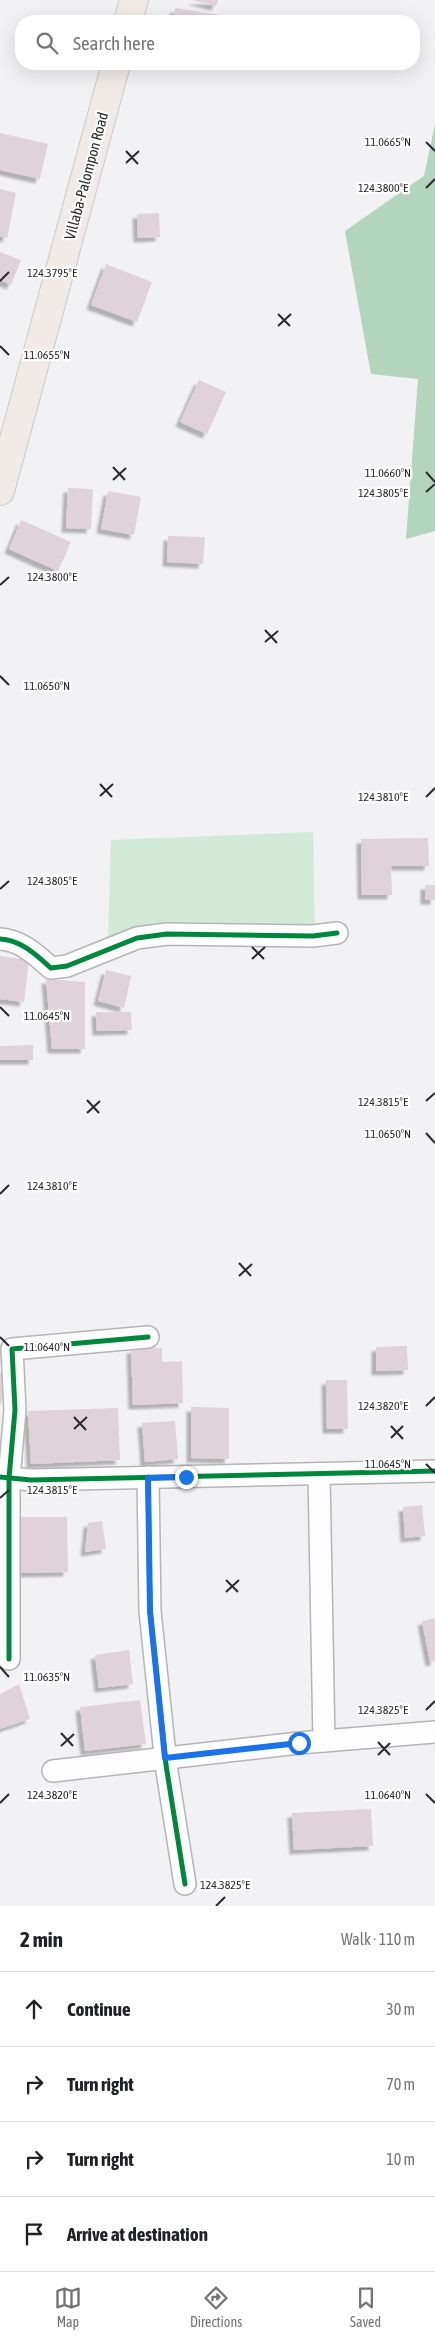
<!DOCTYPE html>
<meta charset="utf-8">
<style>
:root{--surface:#fff;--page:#f2f2f2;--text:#202124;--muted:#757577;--line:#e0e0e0;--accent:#707071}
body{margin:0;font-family:"Asap Condensed",sans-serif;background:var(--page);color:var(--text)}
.stop{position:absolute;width:15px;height:15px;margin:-11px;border:4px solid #1a73e8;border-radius:50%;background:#fff}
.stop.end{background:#1a73e8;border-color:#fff;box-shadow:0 1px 5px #0008}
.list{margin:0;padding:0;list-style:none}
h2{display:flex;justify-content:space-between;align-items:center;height:65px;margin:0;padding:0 20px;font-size:21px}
h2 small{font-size:16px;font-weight:400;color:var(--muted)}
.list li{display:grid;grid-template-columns:32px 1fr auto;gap:15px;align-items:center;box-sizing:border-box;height:75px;padding:0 20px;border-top:1px solid var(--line)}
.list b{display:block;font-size:19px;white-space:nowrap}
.list em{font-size:16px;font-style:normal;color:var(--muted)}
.icon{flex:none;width:28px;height:28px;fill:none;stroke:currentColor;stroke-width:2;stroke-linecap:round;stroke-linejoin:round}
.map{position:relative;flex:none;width:435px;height:1906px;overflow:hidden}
.search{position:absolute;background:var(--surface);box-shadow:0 5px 20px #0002;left:15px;right:15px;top:15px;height:55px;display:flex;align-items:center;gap:12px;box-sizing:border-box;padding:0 18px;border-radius:20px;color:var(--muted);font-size:19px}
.sheet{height:365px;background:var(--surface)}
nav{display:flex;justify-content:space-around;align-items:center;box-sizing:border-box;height:70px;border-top:1px solid var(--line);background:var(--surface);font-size:14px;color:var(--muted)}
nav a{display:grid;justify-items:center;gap:2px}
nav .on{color:var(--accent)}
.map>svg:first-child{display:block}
.green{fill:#d2e9d8}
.forest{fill:#b3d4bd}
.building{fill:#dfd2d8;filter:url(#shadow)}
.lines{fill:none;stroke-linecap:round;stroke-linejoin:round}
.minor-casing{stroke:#b5b4b6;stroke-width:24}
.primary-casing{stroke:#cbcbcc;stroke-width:30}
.minor{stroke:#fdfdfd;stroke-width:21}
.primary{stroke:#f1eae6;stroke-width:28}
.cycleway-casing{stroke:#fefeff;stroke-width:8}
.cycleway{stroke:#00873e;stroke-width:5}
.route{stroke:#1a73e8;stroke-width:6}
.ticks{fill:none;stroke:#2a2a2b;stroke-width:2}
.labels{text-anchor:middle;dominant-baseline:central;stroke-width:4.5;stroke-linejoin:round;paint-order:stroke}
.street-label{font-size:15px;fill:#2a2a2b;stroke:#fefeff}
.ticks-label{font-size:12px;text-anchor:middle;fill:#2a2a2b;stroke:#fefeff;stroke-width:4.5;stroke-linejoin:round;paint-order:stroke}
</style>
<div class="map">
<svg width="435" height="1906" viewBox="0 0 435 1906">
<defs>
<filter id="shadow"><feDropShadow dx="-4.5" dy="4.5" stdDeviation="1" flood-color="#0004"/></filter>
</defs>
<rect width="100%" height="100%" fill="#f2f1f3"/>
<!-- green -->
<path class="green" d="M313 832 315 944 108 940 111 840Z"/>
<!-- forest -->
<path class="forest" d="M435 124V531L406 539 418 379 371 374 345 231 424 176Z"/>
<!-- building -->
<g class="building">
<path d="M192 0H218L216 6Z"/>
<path d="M175 8 233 17 232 21H173Z"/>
<path d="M0 133 48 144 40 179 0 170Z"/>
<path d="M0 189 16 193 7 238 0 236Z"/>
<path d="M159 213 160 237 138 238 137 214Z"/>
<path d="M0 252 21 260 11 285 0 280Z"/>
<path d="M106 264 152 282 137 322 91 305Z"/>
<path d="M199 380 226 392 207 434 180 422Z"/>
<path d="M68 488 93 489 91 529 66 528Z"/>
<path d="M108 491 141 497 134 535 101 529Z"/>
<path d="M21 520 71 542 58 571 9 549Z"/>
<path d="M168 536 205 537 203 564 167 562Z"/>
<path d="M428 838 429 866H391L392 895H362L361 839Z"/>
<rect x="425" y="885" width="10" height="15"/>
<path d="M0 956 29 960 24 1002 0 999Z"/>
<path d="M106 970 131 976 124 1008 98 1001Z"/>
<path d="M46 979 85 982V1049H52Z"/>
<path d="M96 1012H131L132 1030 97 1031Z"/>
<path d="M33 1045V1060H0V1046Z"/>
<path d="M407 1346 408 1370 376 1371V1347Z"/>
<path d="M162 1348V1362L182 1361 183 1403 133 1405 131 1349Z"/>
<path d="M0 1373 5 1374 1 1405H0Z"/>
<path d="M326 1380H347L348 1429H327Z"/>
<path d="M191 1407 229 1408V1459L191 1458Z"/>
<path d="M118 1408 120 1460 31 1464 28 1411Z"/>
<path d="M175 1421 178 1459 145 1462 142 1423Z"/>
<path d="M422 1505 425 1536 405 1538 403 1507Z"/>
<path d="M17 1517H67L68 1572 18 1573Z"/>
<path d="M102 1521 106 1549 85 1552 88 1523Z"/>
<path d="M435 1618V1661L430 1662 422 1621Z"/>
<path d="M129 1650 133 1684 99 1688 95 1655Z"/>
<path d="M19 1684 30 1719 0 1729V1694Z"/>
<path d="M140 1700 146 1744 85 1751 80 1707Z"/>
<path d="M371 1809 373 1846 294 1850 292 1813Z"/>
</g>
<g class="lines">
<!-- minor casing -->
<g class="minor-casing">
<g id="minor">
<path d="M0 939C21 940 36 955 51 968L67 966 137 938 167 934 313 936 337 933"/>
<path d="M319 1474 324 1741"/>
<path d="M0 1477 31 1480 435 1471"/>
<path d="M148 1477 150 1611 166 1765 185 1884"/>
<path d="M9 1659V1478L15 1410 12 1349 148 1337"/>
<path d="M53 1771 299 1743 435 1732"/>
</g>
</g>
<!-- primary casing -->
<g class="primary-casing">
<g id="primary">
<path d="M128 21 134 0"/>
<path d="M0 491 116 64"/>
</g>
</g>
<!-- minor -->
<use href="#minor" class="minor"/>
<!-- primary -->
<use href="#primary" class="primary"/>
<!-- cycleway casing -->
<g class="cycleway-casing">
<g id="cycleway">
<path d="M0 939C21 940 36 955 51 968L67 966 137 938 167 934 313 936 337 933"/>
<path d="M0 1477 31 1480 435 1471"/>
<path d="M148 1477 150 1611 166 1765 185 1884"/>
<path d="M9 1659V1478L15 1410 12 1349 148 1337"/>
</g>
</g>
<!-- cycleway -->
<use href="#cycleway" class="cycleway"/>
</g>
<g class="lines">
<!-- route -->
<path class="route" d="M186 1477 148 1478 150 1611 165 1758 299 1743"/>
</g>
<!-- ticks -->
<path class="ticks" d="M426 142 435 151M126 151 138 164M126 163 139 151M426 188 435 179M0 281 9 272M278 314 290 326M278 326 291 314M0 346 9 355M113 467 125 480M426 472 435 482M113 480 126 468M426 492 435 484M0 585 9 577M265 630 277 643M265 642 278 631M0 676 9 685M100 784 112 797M100 796 113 784M426 797 435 788M0 889 9 881M252 947 264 959M252 959 265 947M0 1007 9 1016M87 1100 99 1113M426 1101 435 1093M87 1113 100 1101M426 1133 435 1143M0 1194 9 1185M239 1263 251 1276M239 1276 252 1264M0 1337 9 1346M426 1406 435 1397M74 1417 86 1430M391 1426 403 1439M74 1429 87 1417M391 1438 403 1426M426 1464 435 1473M0 1498 9 1490M226 1580 238 1592M226 1592 239 1580M0 1667 9 1677M426 1710 435 1701M61 1733 73 1746M378 1742 390 1755M61 1746 74 1734M378 1755 390 1743M426 1794 435 1803M0 1803 9 1794M216 1906 225 1897"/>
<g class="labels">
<!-- street labels -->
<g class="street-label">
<text transform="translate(86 176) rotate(-75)">Villaba-Palompon Road</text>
</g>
</g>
<g class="ticks-label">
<text x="388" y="146">11.0665°N</text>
<text x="383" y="192">124.3800°E</text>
<text x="52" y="277">124.3795°E</text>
<text x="47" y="359">11.0655°N</text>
<text x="388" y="477">11.0660°N</text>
<text x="383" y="497">124.3805°E</text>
<text x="52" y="581">124.3800°E</text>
<text x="47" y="690">11.0650°N</text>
<text x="383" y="801">124.3810°E</text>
<text x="52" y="885">124.3805°E</text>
<text x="47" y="1020">11.0645°N</text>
<text x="383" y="1106">124.3815°E</text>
<text x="388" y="1138">11.0650°N</text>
<text x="52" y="1190">124.3810°E</text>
<text x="47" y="1351">11.0640°N</text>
<text x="383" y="1410">124.3820°E</text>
<text x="388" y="1468">11.0645°N</text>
<text x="52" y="1494">124.3815°E</text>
<text x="47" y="1681">11.0635°N</text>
<text x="383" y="1714">124.3825°E</text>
<text x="52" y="1799">124.3820°E</text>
<text x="388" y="1799">11.0640°N</text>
<text x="225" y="1889">124.3825°E</text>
</g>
</svg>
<div class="stop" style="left:299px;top:1743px"></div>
<div class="stop end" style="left:186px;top:1477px"></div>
<div class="search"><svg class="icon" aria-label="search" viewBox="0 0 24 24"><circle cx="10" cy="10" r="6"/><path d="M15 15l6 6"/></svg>Search here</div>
</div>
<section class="sheet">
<h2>2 min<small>Walk · 110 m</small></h2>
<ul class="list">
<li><svg class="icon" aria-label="ahead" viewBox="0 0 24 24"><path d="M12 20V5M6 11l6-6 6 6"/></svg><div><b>Continue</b></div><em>30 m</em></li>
<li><svg class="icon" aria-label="right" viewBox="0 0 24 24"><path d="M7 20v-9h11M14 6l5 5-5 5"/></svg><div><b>Turn right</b></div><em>70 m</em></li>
<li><svg class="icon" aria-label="right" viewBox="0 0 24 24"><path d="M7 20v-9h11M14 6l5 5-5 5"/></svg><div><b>Turn right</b></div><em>10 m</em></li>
<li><svg class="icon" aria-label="arrive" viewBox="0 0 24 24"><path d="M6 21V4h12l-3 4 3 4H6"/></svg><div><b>Arrive at destination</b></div></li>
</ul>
</section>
<nav>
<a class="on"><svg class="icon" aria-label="map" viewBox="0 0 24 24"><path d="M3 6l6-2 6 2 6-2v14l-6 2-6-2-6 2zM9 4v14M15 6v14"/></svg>Map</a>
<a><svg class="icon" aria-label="directions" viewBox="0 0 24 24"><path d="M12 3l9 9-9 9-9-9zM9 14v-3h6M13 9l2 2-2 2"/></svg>Directions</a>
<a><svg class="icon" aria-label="saved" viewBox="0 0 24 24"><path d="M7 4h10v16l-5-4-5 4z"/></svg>Saved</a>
</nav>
